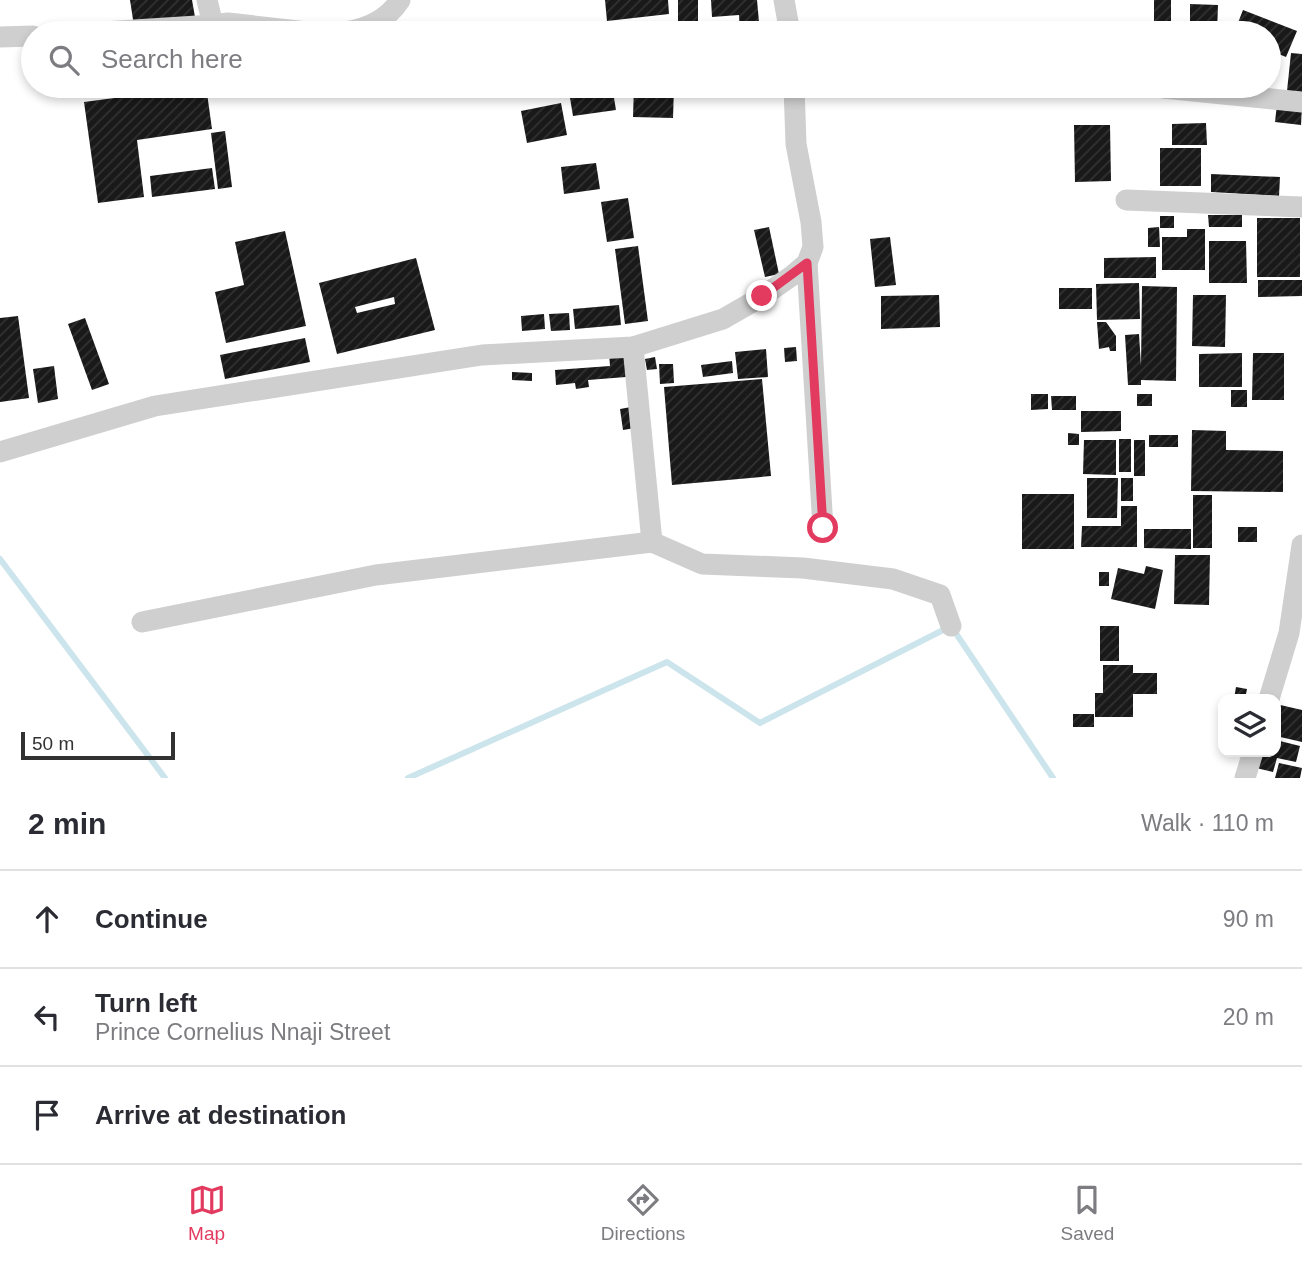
<!DOCTYPE html>
<meta charset="utf-8">
<style>
:root{--surface:#fff;--page:#f2f2f3;--text:#2b2b33;--muted:#7c7c81;--line:#e1e1e2;--accent:#e33b60}
body{margin:0;font-family:Arial,sans-serif;background:var(--page);color:var(--text)}
.controls{position:absolute;right:21px;bottom:21px;display:grid;overflow:hidden;border-radius:14px;box-shadow:0 4px 10px #0003}
.controls button{width:63px;height:63px;display:grid;place-items:center;padding:0;border:0;border-bottom:2px solid var(--line);background:var(--surface);color:var(--text);font:35px sans-serif}
.scale{position:absolute;left:21px;bottom:18px;width:154px;box-sizing:border-box;padding-left:7px;border:4px solid #323232;border-top:0;font-size:19px;line-height:24px;white-space:nowrap;color:#323232;-webkit-text-stroke:5px #fff;paint-order:stroke}
.stop{position:absolute;width:21px;height:21px;margin:-16px;border:5px solid #e33b60;border-radius:50%;background:#fff}
.stop.end{background:#e33b60;border-color:#fff;box-shadow:0 2px 7px #0008}
.list{margin:0;padding:0;list-style:none}
h2{display:flex;justify-content:space-between;align-items:center;height:91px;margin:0;padding:0 28px;font-size:30px}
h2 small{font-size:23px;font-weight:400;color:var(--muted)}
.list li{display:grid;grid-template-columns:46px 1fr auto;gap:21px;align-items:center;box-sizing:border-box;height:98px;padding:0 28px;border-top:2px solid var(--line)}
.list b{display:block;font-size:26px;white-space:nowrap}
.list p{margin:0;font-size:23px;white-space:nowrap;color:var(--muted)}
.list em{font-size:23px;font-style:normal;color:var(--muted)}
.icon{flex:none;width:38px;height:38px;fill:none;stroke:currentColor;stroke-width:2;stroke-linecap:round;stroke-linejoin:round}
.map{position:relative;flex:none;width:1302px;height:778px;overflow:hidden}
.search{position:absolute;background:var(--surface);box-shadow:0 4px 10px #0003;left:21px;right:21px;top:21px;height:77px;display:flex;align-items:center;gap:18px;box-sizing:border-box;padding:0 24px;border-radius:38px;color:var(--muted);font-size:26px}
.sheet{height:385px;background:var(--surface)}
nav{display:flex;justify-content:space-around;align-items:center;box-sizing:border-box;height:98px;border-top:2px solid var(--line);background:var(--surface);font-size:19px;color:var(--muted)}
nav a{display:grid;justify-items:center;gap:4px}
nav .on{color:var(--accent)}
.map>svg:first-child{display:block}
.lines{fill:none;stroke-linecap:round;stroke-linejoin:round}
.stream{stroke:#cce4eb;stroke-width:6}
.building{fill:url(#building-hatch);fill-rule:evenodd}
.street{stroke:#cfcfcf;stroke-width:21}
.route{stroke:#e33b60;stroke-width:9}
</style>
<div class="map">
<svg width="1302" height="778" viewBox="0 0 1302 778">
<defs>
<pattern id="building-hatch" width="6" height="6" patternUnits="userSpaceOnUse" patternTransform="scale(1.75)"><rect width="6" height="6" fill="#191919"/><path d="M-1 1l2-2M0 6l6-6M5 7l2-2" fill="none" stroke="#323232"/></pattern>
</defs>
<rect width="100%" height="100%" fill="#fff"/>
<g class="lines">
<!-- stream -->
<g class="stream">
<path d="M0 559 165 778"/>
<path d="M408 778 667 662 760 723 951 626 1053 778"/>
</g>
</g>
<!-- building -->
<g class="building">
<path d="M130 0H192L195 17 134 26Z"/>
<path d="M605 0H668L669 14 607 21Z"/>
<path d="M678 0H698V33H655V24H678Z"/>
<path d="M711 0H757L760 33H740L739 15 712 17Z"/>
<rect x="1154" y="0" width="17" height="33"/>
<path d="M1190 4 1218 5 1217 33H1190Z"/>
<path d="M1243 10 1297 31 1286 57 1269 50V33H1234Z"/>
<path d="M1291 53 1302 54V92L1287 91Z"/>
<path d="M206 86 212 129 137 140 144 197 98 203 84 102Z"/>
<path d="M568 86H612L616 110 573 116Z"/>
<path d="M634 86H674L673 118 633 117Z"/>
<path d="M561 103 567 135 527 143 521 111Z"/>
<path d="M1277 104 1302 107 1301 125 1275 122Z"/>
<path d="M1206 123 1207 145H1172V124Z"/>
<path d="M1074 125H1110L1111 181 1075 182Z"/>
<path d="M225 131 232 187 218 189 211 133Z"/>
<rect x="1160" y="148" width="41" height="38"/>
<path d="M596 163 600 189 564 194 561 167Z"/>
<path d="M212 168 215 189 152 197 150 176Z"/>
<path d="M1211 174 1280 177 1279 196 1211 192Z"/>
<path d="M628 198 634 238 607 242 601 202Z"/>
<path d="M1208 215H1242V227H1209Z"/>
<rect x="1160" y="216" width="14" height="12"/>
<rect x="1257" y="218" width="43" height="59"/>
<path d="M769 227 779 274 765 277 754 230Z"/>
<path d="M1159 227 1160 247H1148V228Z"/>
<path d="M1187 229H1205V270H1162V237H1187Z"/>
<path d="M285 231 306 326 226 343 215 292 244 285 235 242Z"/>
<path d="M890 237 896 285 875 287 870 239Z"/>
<path d="M1209 241H1246L1247 283H1209Z"/>
<path d="M638 246 648 321 625 324 615 249Z"/>
<path d="M1156 257V278H1104V258Z"/>
<path d="M416 258 435 330 337 354 319 283ZM394 297 395 304 357 313 355 307Z"/>
<path d="M1258 280H1302V296L1258 297Z"/>
<path d="M1139 283 1140 319 1097 320 1096 284Z"/>
<path d="M1142 286 1177 287 1176 381 1141 380V385H1128L1125 335 1139 334 1141 366Z"/>
<rect x="1059" y="288" width="33" height="21"/>
<path d="M939 295 940 327 881 329V296Z"/>
<path d="M1193 295H1226L1225 347 1192 346Z"/>
<path d="M619 305 621 325 575 329 573 309Z"/>
<path d="M569 313 570 330 551 331 549 314Z"/>
<path d="M544 314 545 329 522 331 521 316Z"/>
<path d="M18 316 29 398 0 402V318Z"/>
<path d="M85 318 109 384 92 390 68 324Z"/>
<path d="M1097 322H1106L1116 336V351H1110L1109 347 1099 349Z"/>
<path d="M305 338 310 362 225 379 220 355Z"/>
<path d="M796 347 797 361 785 362 784 348Z"/>
<path d="M766 349 768 377 738 379 735 352Z"/>
<path d="M624 352 626 377 588 380 589 387 576 389 575 383 556 385 555 370 610 366 609 353Z"/>
<path d="M1242 353V387H1199V354Z"/>
<path d="M1253 353H1284V400H1252Z"/>
<path d="M655 357 657 369 647 370 645 359Z"/>
<path d="M732 361 733 373 703 377 701 365Z"/>
<path d="M659 364H673L674 383 660 384Z"/>
<path d="M54 366 58 399 38 403 33 369Z"/>
<path d="M512 372 532 373V381L512 380Z"/>
<path d="M762 379 771 476 672 485 664 387Z"/>
<rect x="1231" y="390" width="16" height="17"/>
<path d="M1031 394H1048V409L1031 410Z"/>
<rect x="1137" y="394" width="15" height="12"/>
<path d="M1051 396H1076V410H1052Z"/>
<path d="M631 407 635 428 623 430 620 409Z"/>
<path d="M1081 411H1121V431L1081 432Z"/>
<path d="M1192 430 1226 431V450L1283 451V492L1191 491Z"/>
<path d="M1068 433 1079 434V445H1068Z"/>
<rect x="1149" y="435" width="29" height="12"/>
<rect x="1119" y="439" width="12" height="33"/>
<path d="M1084 440H1116V475L1083 474Z"/>
<rect x="1134" y="440" width="11" height="36"/>
<path d="M1087 478H1118L1117 518H1087Z"/>
<rect x="1121" y="478" width="12" height="23"/>
<rect x="1022" y="494" width="52" height="55"/>
<rect x="1193" y="495" width="19" height="53"/>
<path d="M1121 506H1137V547H1081L1082 526H1121Z"/>
<rect x="1238" y="527" width="19" height="15"/>
<path d="M1144 529H1191V549L1144 548Z"/>
<path d="M1175 555H1210L1209 605 1174 604Z"/>
<path d="M1146 566 1163 570 1155 609 1111 599 1118 568 1144 574Z"/>
<rect x="1099" y="572" width="10" height="14"/>
<rect x="1100" y="626" width="19" height="35"/>
<path d="M1103 665H1133V673H1157V694H1133V717H1095V693H1103Z"/>
<path d="M1236 687 1247 689 1245 699H1234Z"/>
<path d="M1276 704 1302 710V742L1276 736Z"/>
<rect x="1073" y="714" width="21" height="13"/>
<path d="M1276 740 1300 746 1296 762 1277 758 1273 772 1252 767 1256 752H1276Z"/>
<path d="M1279 763 1302 768 1300 778H1275Z"/>
</g>
<g class="lines">
<!-- street -->
<g class="street">
<path d="M207 0 213 25 228 23 316 33"/>
<path d="M784 0 790 33"/>
<path d="M87 33 213 25"/>
<path d="M336 33C361 31 386 22 400 0"/>
<path d="M0 37 33 36"/>
<path d="M1163 88 1302 102"/>
<path d="M1126 200 1302 207"/>
<path d="M807 263 823 528"/>
<path d="M633 347 652 542"/>
<path d="M0 452 155 406 482 355 633 347 723 319 763 296 793 275 807 263 813 247 811 222 796 144 794 86"/>
<path d="M142 622 376 575 652 542 702 564 803 568 893 579 940 595 951 626"/>
<path d="M1269 699 1289 633 1302 545"/>
<path d="M1245 778 1253 752"/>
</g>
</g>
<g class="lines">
<!-- route -->
<path class="route" d="M762 296 807 263 823 528"/>
</g>
</svg>
<div class="controls">
<button><svg class="icon" aria-label="layers" viewBox="0 0 24 24"><path d="M12 4l9 5-9 5-9-5zM3 14l9 5 9-5"/></svg></button>
</div>
<div class="scale">50 m</div>
<div class="stop" style="left:823px;top:528px"></div>
<div class="stop end" style="left:762px;top:296px"></div>
<div class="search"><svg class="icon" aria-label="search" viewBox="0 0 24 24"><circle cx="10" cy="10" r="6"/><path d="M15 15l6 6"/></svg>Search here</div>
</div>
<section class="sheet">
<h2>2 min<small>Walk · 110 m</small></h2>
<ul class="list">
<li><svg class="icon" aria-label="ahead" viewBox="0 0 24 24"><path d="M12 20V5M6 11l6-6 6 6"/></svg><div><b>Continue</b></div><em>90 m</em></li>
<li><svg class="icon" aria-label="left" viewBox="0 0 24 24"><path d="M17 20v-9H6M10 6l-5 5 5 5"/></svg><div><b>Turn left</b><p>Prince Cornelius Nnaji Street</p></div><em>20 m</em></li>
<li><svg class="icon" aria-label="arrive" viewBox="0 0 24 24"><path d="M6 21V4h12l-3 4 3 4H6"/></svg><div><b>Arrive at destination</b></div></li>
</ul>
</section>
<nav>
<a class="on"><svg class="icon" aria-label="map" viewBox="0 0 24 24"><path d="M3 6l6-2 6 2 6-2v14l-6 2-6-2-6 2zM9 4v14M15 6v14"/></svg>Map</a>
<a><svg class="icon" aria-label="directions" viewBox="0 0 24 24"><path d="M12 3l9 9-9 9-9-9zM9 14v-3h6M13 9l2 2-2 2"/></svg>Directions</a>
<a><svg class="icon" aria-label="saved" viewBox="0 0 24 24"><path d="M7 4h10v16l-5-4-5 4z"/></svg>Saved</a>
</nav>
